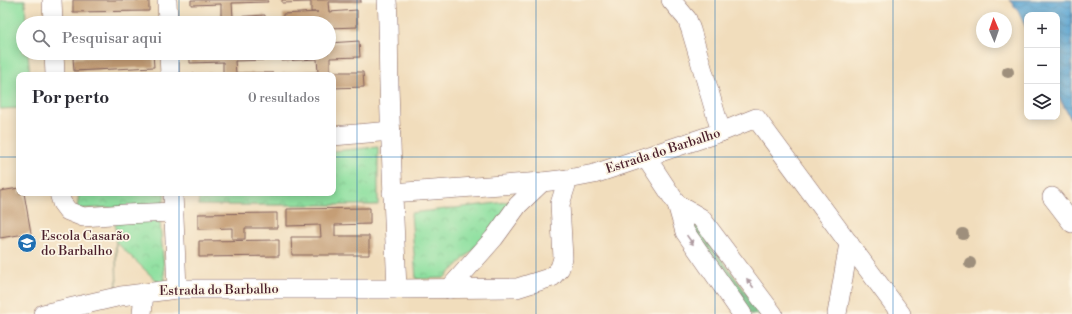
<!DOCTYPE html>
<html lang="pt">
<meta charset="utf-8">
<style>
:root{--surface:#fff;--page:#f2f2f3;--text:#2b2b33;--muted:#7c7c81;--line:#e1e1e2}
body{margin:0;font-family:"Libre Bodoni",serif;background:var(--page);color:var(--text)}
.controls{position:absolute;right:12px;top:12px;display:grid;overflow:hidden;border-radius:8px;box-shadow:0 2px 10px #0003}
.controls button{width:36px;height:36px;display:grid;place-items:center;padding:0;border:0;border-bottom:1px solid var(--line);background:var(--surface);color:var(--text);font:20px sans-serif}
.compass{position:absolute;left:976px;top:12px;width:36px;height:36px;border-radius:50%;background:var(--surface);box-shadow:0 2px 10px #0003;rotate:358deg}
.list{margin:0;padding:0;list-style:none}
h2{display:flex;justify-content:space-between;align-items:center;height:52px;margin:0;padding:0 16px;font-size:17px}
h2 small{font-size:13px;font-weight:400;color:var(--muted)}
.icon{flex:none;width:22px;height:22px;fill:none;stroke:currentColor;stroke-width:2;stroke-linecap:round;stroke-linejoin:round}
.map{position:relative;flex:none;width:1072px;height:314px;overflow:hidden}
.search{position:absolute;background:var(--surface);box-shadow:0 2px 10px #0003;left:16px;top:16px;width:320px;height:44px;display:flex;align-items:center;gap:10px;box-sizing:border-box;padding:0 14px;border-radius:22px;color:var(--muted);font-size:15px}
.panel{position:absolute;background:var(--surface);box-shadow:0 2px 10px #0003;left:16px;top:72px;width:320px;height:124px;border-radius:8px}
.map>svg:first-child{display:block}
.forest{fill:url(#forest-firs);stroke:#5e6e58}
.park{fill:url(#park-crowns);stroke:#6c8066}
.garden{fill:#8fe0a0;stroke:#6c8066}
.water{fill:url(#water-waves);stroke:#52627f}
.building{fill:#c59e76}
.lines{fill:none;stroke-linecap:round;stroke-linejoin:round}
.minor-casing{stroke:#84625e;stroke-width:20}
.minor{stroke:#fff;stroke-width:19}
.tree{fill:#9e8f7c}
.oneway{fill:#ae9aa0}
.grid{fill:none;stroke:#1f6fb2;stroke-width:1;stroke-opacity:0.55}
.labels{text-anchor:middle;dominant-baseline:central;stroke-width:3.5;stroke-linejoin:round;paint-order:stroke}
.street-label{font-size:13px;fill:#4a1f2b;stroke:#fcf5e5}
.poi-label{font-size:13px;fill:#4a1f2b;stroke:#fcf5e5;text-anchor:start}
</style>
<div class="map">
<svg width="1072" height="314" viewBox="0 0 1072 314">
<defs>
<pattern id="forest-firs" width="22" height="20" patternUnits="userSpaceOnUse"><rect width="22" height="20" fill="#73be86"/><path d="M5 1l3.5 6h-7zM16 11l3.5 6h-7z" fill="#609a6e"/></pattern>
<pattern id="park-crowns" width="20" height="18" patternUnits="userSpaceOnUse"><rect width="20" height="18" fill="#8fe0a0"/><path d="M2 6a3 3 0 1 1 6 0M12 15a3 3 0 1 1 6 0" fill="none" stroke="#7dc08a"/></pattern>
<pattern id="water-waves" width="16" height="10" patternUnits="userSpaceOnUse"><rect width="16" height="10" fill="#5ba6d3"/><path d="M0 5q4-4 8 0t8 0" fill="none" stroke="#4d87ab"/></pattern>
</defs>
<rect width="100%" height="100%" fill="#fcf5e5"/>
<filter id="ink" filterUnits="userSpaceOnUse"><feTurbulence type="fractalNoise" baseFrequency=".025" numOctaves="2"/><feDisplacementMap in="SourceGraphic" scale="8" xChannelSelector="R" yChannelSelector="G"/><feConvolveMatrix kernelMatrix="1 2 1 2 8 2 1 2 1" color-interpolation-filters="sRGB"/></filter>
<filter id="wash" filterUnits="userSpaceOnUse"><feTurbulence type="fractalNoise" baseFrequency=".012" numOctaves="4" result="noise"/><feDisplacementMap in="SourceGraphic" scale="16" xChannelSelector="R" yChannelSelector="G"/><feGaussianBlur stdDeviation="0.9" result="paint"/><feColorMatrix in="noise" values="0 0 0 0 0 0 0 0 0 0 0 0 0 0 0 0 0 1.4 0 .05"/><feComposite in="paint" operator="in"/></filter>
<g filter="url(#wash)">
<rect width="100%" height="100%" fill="#f1ddbc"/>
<!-- forest -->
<path class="forest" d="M693 220 762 314H749L688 226Z"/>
<!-- park -->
<g class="park">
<path d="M378 147V205H199L198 193H333V151Z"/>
<path d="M79 193H165L163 205 77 209Z"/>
<path d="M524 200 444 278 416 279 411 213Z"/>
<path d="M159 212 166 290 116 242 117 297 115 214Z"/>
</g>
<!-- garden -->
<path class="garden" d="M0 0H25L26 23H23V53H28L30 75H19V108L0 109Z"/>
<!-- water -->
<path class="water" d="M1009 0H1072V121L1057 94V15H1027V30L1017 9Z"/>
<g id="blocks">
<!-- building -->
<g class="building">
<path d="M73 0H149V11L73 12Z"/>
<path d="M191 0H267L268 2 232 3 233 17 265 15V23H190V19L221 17V4L191 5Z"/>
<path d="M282 0H361V2H328L329 12 357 10V27L329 28V23H283V14L318 12H311V2L282 3Z"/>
<path d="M359 41 360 57 330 58V72H363L364 87 333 88V75H282V73L318 72 317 59 282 61V53H329V43Z"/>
<path d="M104 53H118V56L153 54 154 67 74 71 73 58 105 57Z"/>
<path d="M190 53H268L269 60 235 61 236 73H273V75H190V74L223 73V62L190 63Z"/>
<path d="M19 188V193H24L31 233 0 238V191Z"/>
<path d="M370 208V224L335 225V236H369V255H292L291 237H321L320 225 287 226V209Z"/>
<path d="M277 213V228H245V239H232V228L198 229V214Z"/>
<path d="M279 240V256L199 257V241Z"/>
</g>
</g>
</g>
<g filter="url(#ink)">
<use href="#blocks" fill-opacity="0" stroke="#84625e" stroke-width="1"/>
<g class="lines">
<!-- minor casing -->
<g class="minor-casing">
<g id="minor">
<path d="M52 0 53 23"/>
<path d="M167 0 168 23"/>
<path d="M387 0C389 28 388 57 389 85 391 153 394 221 397 289"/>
<path d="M671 0 687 19 691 30 721 132"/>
<path d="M54 53 55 75"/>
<path d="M169 53 170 75"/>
<path d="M333 136 391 131"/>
<path d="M646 157 677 204 685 232 742 314"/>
<path d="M59 193 62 203 68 211 83 217 125 214 174 212"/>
<path d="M173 193 177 289"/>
<path d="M392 193 542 182 568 179 594 174 721 132 756 118 901 314"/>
<path d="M1052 197 1072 223"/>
<path d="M677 204 701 218 773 314"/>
<path d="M449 289 494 238 518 205 542 182"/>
<path d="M43 314 121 296 177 289H397L517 288 552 277 560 268 563 258 560 204 568 179"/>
<path d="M142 314 144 293"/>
<path d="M837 314 849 243"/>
</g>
</g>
<!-- minor -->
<use href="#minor" class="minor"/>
</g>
<!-- trees -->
<g class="tree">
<circle cx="1008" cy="72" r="6"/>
<circle cx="963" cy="234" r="6"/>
<circle cx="970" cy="263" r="6"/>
</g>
<!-- one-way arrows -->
<defs><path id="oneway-solid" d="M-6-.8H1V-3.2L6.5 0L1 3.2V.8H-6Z"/></defs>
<g class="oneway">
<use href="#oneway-solid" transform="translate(690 240) rotate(55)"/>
<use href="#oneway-solid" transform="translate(750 283) rotate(-127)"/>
</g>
</g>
<!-- grid -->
<path class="grid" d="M179 0V23M357 0V314M536 0V314M715 0V314M893 0V314M179 53V75M0 157H19M333 157H1072M179 193V314"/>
<!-- icons -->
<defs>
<g id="school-disc" transform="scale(1)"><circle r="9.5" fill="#1f6fb2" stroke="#fcf5e5"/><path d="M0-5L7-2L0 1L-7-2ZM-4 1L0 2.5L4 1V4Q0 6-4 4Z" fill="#fff"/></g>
</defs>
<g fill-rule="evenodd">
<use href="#school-disc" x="27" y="243"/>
</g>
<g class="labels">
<!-- street labels -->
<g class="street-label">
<text transform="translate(663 151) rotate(-18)">Estrada do Barbalho</text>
<text transform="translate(219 290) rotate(-1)">Estrada do Barbalho</text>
</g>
<!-- poi labels -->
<g class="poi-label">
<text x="41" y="236">Escola Casarão<tspan x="41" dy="15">do Barbalho</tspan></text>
</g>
</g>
</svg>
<div class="controls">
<button>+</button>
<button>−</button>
<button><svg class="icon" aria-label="layers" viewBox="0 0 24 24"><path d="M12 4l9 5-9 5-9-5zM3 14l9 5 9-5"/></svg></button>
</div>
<svg class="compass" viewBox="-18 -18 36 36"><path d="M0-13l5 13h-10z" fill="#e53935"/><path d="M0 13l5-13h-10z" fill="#7c7c81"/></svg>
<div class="search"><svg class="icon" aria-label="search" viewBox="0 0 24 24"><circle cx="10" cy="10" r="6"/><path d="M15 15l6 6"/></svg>Pesquisar aqui</div>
<section class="panel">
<h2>Por perto<small>0 resultados</small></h2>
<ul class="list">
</ul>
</section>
</div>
